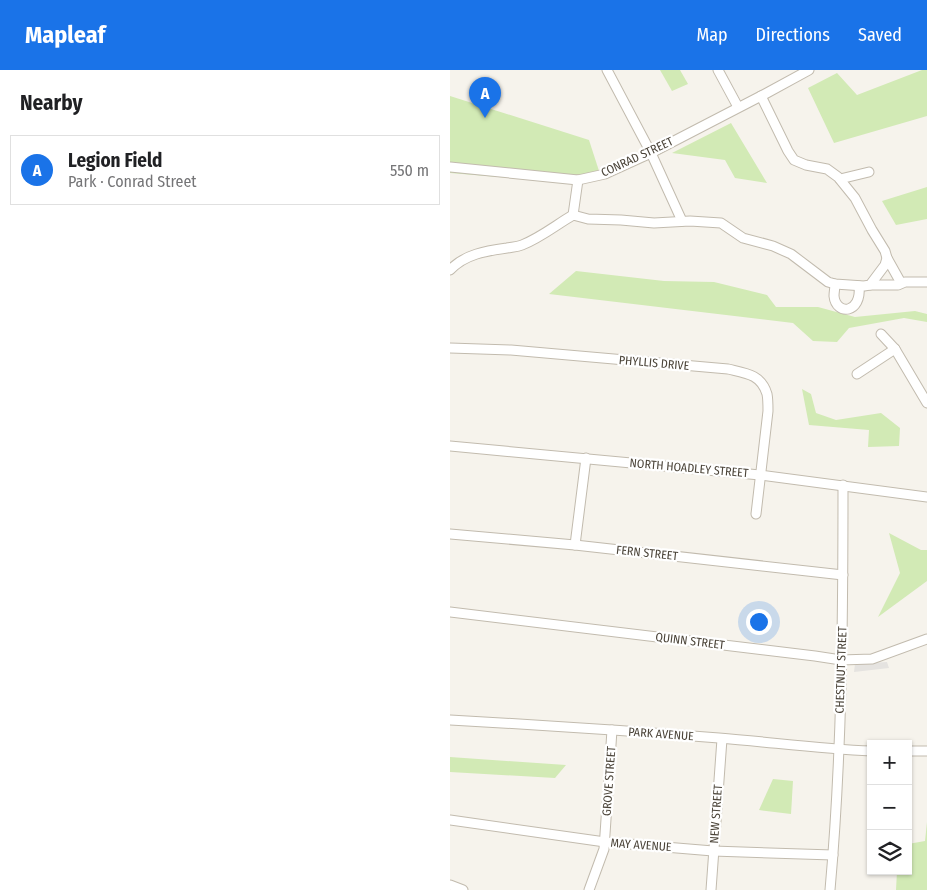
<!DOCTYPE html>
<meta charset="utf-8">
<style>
:root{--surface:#fff;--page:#f6f6f6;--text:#202124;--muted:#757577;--line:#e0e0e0;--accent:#1a73e8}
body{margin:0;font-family:"Fira Sans Condensed",sans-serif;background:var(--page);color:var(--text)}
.controls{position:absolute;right:15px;bottom:15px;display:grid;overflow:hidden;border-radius:0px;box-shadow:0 1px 4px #0004}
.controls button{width:45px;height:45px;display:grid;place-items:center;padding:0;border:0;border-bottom:1px solid var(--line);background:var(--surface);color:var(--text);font:25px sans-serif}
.you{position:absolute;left:308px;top:551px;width:18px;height:18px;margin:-12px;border:4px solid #fff;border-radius:50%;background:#1a73e8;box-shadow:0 0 0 8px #1a73e833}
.badge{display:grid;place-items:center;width:32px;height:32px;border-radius:50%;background:var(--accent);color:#fff;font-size:16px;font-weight:700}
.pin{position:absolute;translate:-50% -41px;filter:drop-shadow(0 1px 2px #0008)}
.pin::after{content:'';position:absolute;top:26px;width:18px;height:15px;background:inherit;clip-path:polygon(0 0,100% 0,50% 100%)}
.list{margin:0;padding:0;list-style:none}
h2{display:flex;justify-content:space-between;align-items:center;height:65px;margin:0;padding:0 20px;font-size:21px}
h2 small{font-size:16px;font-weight:400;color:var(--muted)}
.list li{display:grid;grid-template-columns:32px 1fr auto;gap:15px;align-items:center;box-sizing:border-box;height:70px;margin:0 10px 10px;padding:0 10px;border:1px solid var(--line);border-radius:0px}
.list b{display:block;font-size:19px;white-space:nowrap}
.list p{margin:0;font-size:16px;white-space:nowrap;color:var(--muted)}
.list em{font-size:16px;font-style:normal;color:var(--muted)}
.icon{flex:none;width:28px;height:28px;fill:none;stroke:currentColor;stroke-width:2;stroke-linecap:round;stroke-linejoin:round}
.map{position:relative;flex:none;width:477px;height:820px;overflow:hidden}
header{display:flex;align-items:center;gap:30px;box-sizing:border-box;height:70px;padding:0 25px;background:var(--accent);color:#fff}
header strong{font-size:24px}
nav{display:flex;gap:28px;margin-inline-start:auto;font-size:18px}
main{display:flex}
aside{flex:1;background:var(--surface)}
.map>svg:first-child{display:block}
.green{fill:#d2eab5}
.parking{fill:#e5e3e0}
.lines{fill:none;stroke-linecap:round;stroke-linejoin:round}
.minor-casing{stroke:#c2bbae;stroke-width:11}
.minor{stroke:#fff;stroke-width:9}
.labels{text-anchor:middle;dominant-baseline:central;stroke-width:4.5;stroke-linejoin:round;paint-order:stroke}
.street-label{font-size:12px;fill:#4b4439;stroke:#fff}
</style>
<header>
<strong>Mapleaf</strong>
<nav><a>Map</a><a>Directions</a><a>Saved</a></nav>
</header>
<main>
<aside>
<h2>Nearby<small></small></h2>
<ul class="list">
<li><span class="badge">A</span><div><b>Legion Field</b><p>Park · Conrad Street</p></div><em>550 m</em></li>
</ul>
</aside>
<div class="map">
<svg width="477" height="820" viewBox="0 0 477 820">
<rect width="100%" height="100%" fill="#f6f3ec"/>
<!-- green -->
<g class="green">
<path d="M210 0H230L238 14 222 21Z"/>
<path d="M472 0H477V46L384 73 358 18 387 3 407 25Z"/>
<path d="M0 26 139 70 150 104 123 113 0 103Z"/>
<path d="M281 53 317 113 285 108 275 90 222 83Z"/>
<path d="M477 117V149L446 155 432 131Z"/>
<path d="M126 201 214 211 264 212 317 225 326 237H368L405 247 465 241 477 244V252L454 248 399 258 387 272 363 271 343 253 99 224Z"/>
<path d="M352 319 361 324 366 343 386 350 431 343 450 358 449 376 418 377 419 360 359 355Z"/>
<path d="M439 463 471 480H477V511L428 547 450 503Z"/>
<path d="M0 687 116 695 105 708 0 702Z"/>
<path d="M323 709 343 711 341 744 309 740Z"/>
<path d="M477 752V820H446L447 801H458V774L475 771Z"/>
</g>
<!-- parking -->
<path class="parking" d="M437 592 439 598 404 602 405 594Z"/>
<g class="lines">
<!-- minor casing -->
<g class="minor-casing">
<g id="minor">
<path d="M157 0 201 83 232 151"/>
<path d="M268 0 288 37"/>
<path d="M0 97 128 110 155 104 201 83 315 24 359 0"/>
<path d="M390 109 419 102"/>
<path d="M123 145 128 110"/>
<path d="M437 188 451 213"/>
<path d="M0 200C15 184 36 181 57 178 62 177 67 177 72 175 90 168 106 155 123 145L138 149 171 150 204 153 240 151 271 153 293 168 323 176 341 184 378 212 385 214 414 216 420 215 435 195 437 188 435 181 422 160 405 128 388 107 377 99 356 95 344 90 338 81 311 26"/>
<path d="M385 214C385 218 384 222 384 226 386 246 412 244 409 216"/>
<path d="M420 215H448L455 212H477"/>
<path d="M431 264 445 279 477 333"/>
<path d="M0 278 61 280 278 299C295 303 311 304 317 324 318 329 318 335 318 341L306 444"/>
<path d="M407 304 445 279"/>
<path d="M0 376 310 405 477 427"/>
<path d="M0 464 125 475 393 505"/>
<path d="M125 475 136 388"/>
<path d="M0 542 365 586 391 590 422 589 477 569"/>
<path d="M0 650C90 655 180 661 269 668 320 672 370 679 421 681"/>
<path d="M458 681H477"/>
<path d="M0 750 155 772 263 781 383 785"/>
<path d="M0 815 13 820"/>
<path d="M139 820 154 779 162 660"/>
<path d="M261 820 272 669"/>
<path d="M380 820C392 686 393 550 393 415"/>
</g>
</g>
<!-- minor -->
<use href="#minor" class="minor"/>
</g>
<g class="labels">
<!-- street labels -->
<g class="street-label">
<text transform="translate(187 87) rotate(-25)">CONRAD STREET</text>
<text transform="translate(204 293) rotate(5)">PHYLLIS DRIVE</text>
<text transform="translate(239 398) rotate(5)">NORTH HOADLEY STREET</text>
<text transform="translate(197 483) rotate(6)">FERN STREET</text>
<text transform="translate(240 571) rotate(7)">QUINN STREET</text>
<text transform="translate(391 600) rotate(-88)">CHESTNUT STREET</text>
<text transform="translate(211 664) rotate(4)">PARK AVENUE</text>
<text transform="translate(159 711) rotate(-86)">GROVE STREET</text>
<text transform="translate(266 744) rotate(-86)">NEW STREET</text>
<text transform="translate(191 775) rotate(4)">MAY AVENUE</text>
</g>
</g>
</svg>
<div class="controls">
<button>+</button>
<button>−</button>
<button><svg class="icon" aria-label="layers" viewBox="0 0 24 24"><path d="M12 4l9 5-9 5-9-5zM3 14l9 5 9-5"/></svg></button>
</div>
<div class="you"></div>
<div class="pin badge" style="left:35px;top:48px">A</div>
</div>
</main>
